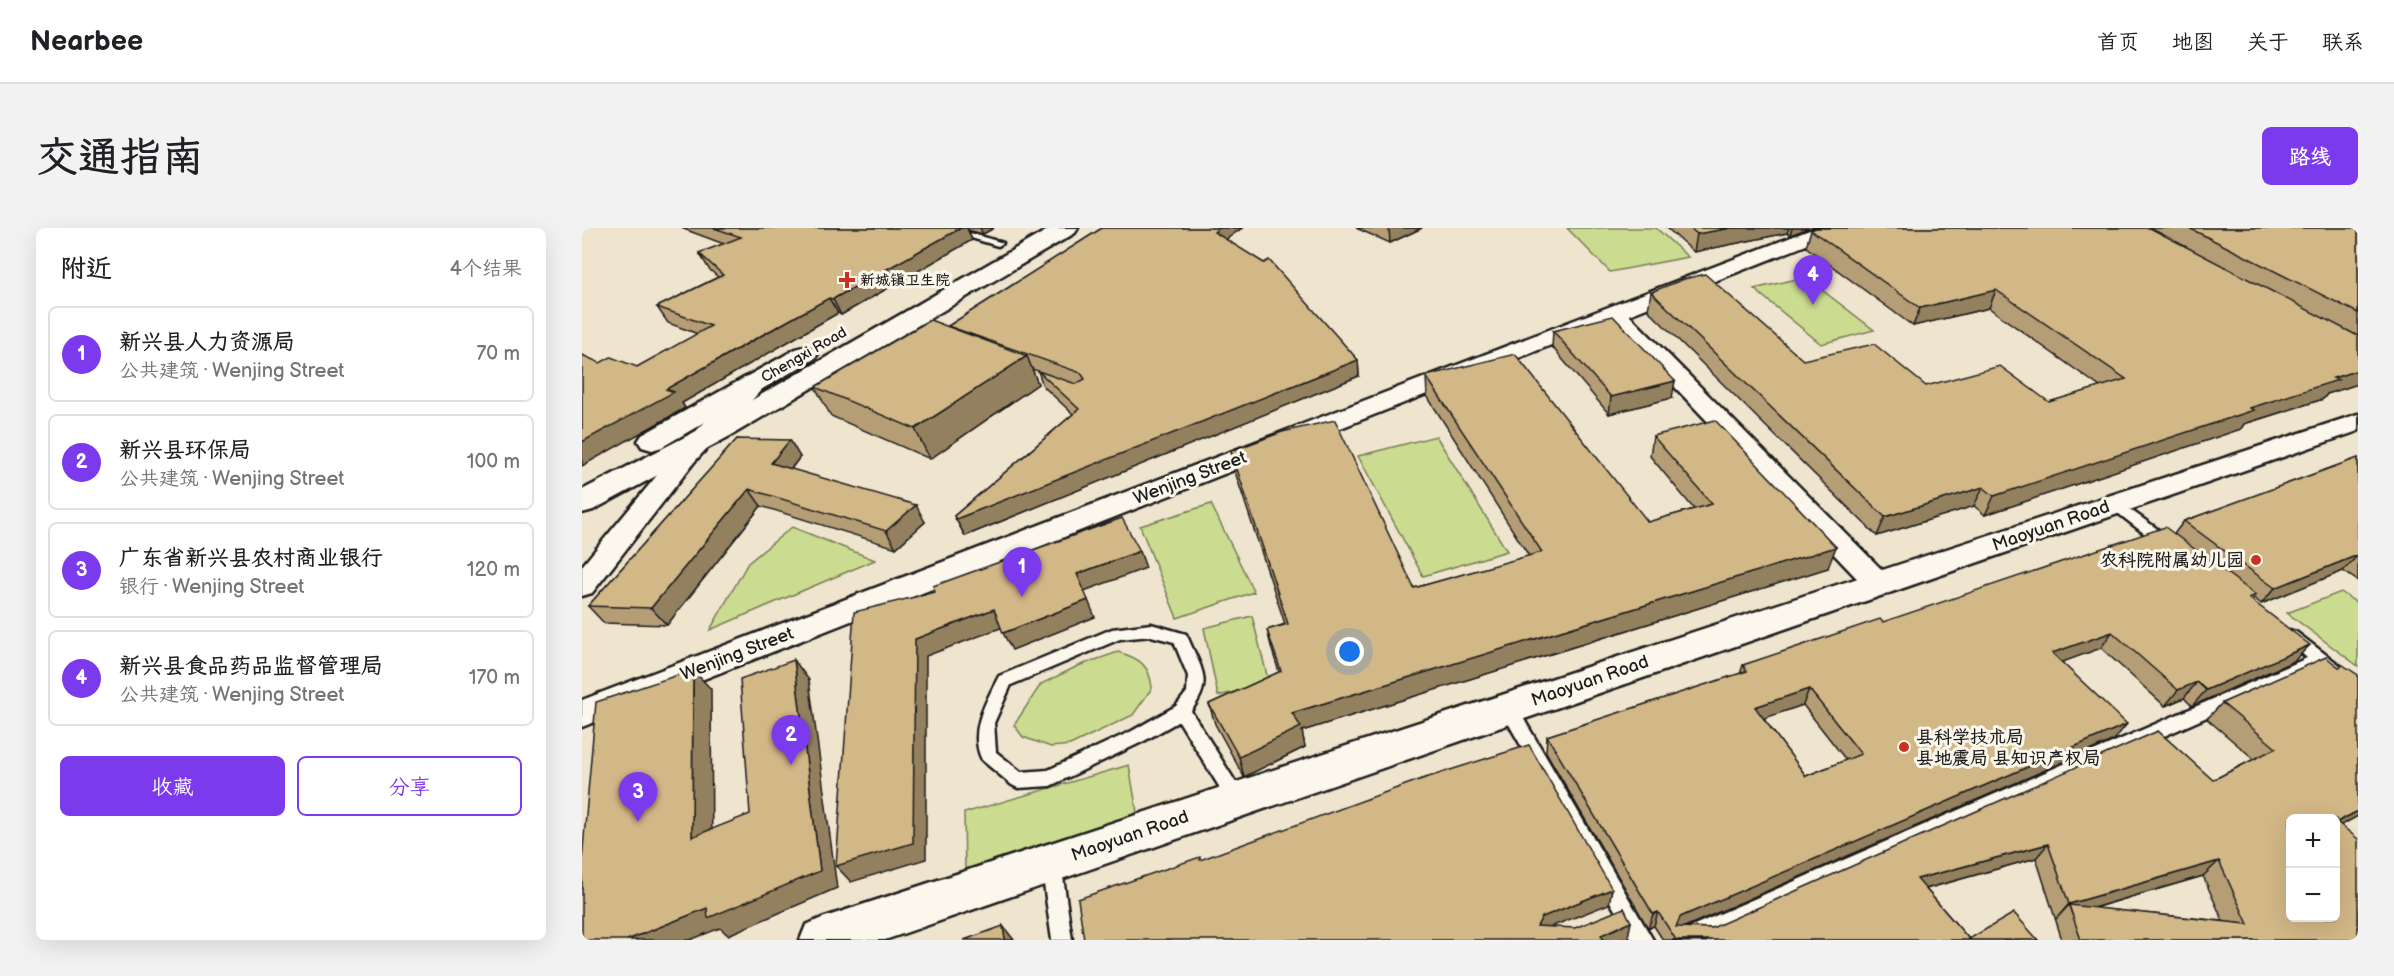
<!DOCTYPE html>
<html lang="zh">
<meta charset="utf-8">
<style>
:root{--surface:#fff;--page:#f2f2f2;--text:#202124;--muted:#757577;--line:#e0e0e0;--accent:#7c3aed}
body{margin:0;font-family:"Balsamiq Sans","LXGW WenKai TC",sans-serif;background:var(--page);color:var(--text)}
.controls{position:absolute;right:18px;bottom:18px;display:grid;overflow:hidden;border-radius:9px;box-shadow:0 6px 24px #0002}
.controls button{width:54px;height:54px;display:grid;place-items:center;padding:0;border:0;border-bottom:2px solid var(--line);background:var(--surface);color:var(--text);font:30px sans-serif}
.you{position:absolute;left:768px;top:424px;width:21px;height:21px;margin:-15px;border:4px solid #fff;border-radius:50%;background:#1a73e8;box-shadow:0 0 0 9px #1a73e833}
.badge{display:grid;place-items:center;width:39px;height:39px;border-radius:50%;background:var(--accent);color:#fff;font-size:20px;font-weight:700}
.pin{position:absolute;translate:-50% -50px;filter:drop-shadow(0 2px 3px #0008)}
.pin::after{content:'';position:absolute;top:32px;width:21px;height:18px;background:inherit;clip-path:polygon(0 0,100% 0,50% 100%)}
.list{margin:0;padding:0;list-style:none}
h2{display:flex;justify-content:space-between;align-items:center;height:78px;margin:0;padding:0 24px;font-size:26px}
h2 small{font-size:20px;font-weight:400;color:var(--muted)}
.list li{display:grid;grid-template-columns:39px 1fr auto;gap:18px;align-items:center;box-sizing:border-box;height:96px;margin:0 12px 12px;padding:0 12px;border:2px solid var(--line);border-radius:9px}
.list b{display:block;font-size:22px;white-space:nowrap}
.list p{margin:0;font-size:20px;white-space:nowrap;color:var(--muted)}
.list em{font-size:20px;font-style:normal;color:var(--muted)}
.actions{display:flex;gap:12px;padding:18px 24px}
.actions a{flex:1;padding:14px 0;border:2px solid var(--accent);border-radius:9px;text-align:center;font-size:21px;color:var(--accent)}
.actions .main{background:var(--accent);color:#fff}
.map{position:relative;flex:none;width:1776px;height:712px;overflow:hidden;border-radius:9px}
header{display:flex;align-items:center;gap:36px;box-sizing:border-box;height:84px;padding:0 30px;background:var(--surface);border-bottom:2px solid var(--line)}
header strong{font-size:28px}
nav{display:flex;gap:33px;margin-inline-start:auto;font-size:21px}
.intro{display:flex;align-items:center;justify-content:space-between;box-sizing:border-box;height:144px;padding:0 36px}
h1{margin:0;font-size:42px}
.button{padding:15px 27px;border-radius:9px;background:var(--accent);color:#fff;font-size:21px;font-weight:700}
main{display:flex;gap:36px;padding:0 36px}
aside{flex:1;background:var(--surface);border-radius:9px;box-shadow:0 6px 24px #0002}
.map>svg:first-child{display:block}
.green{fill:#cbdb8f;stroke:#747c56;stroke-width:1.5}
.lines{fill:none;stroke-linecap:round;stroke-linejoin:round}
.service-casing{stroke:#1c1c1c;stroke-width:5}
.minor-casing{stroke:#1c1c1c;stroke-width:5}
.tertiary-casing{stroke:#1c1c1c;stroke-width:5}
.secondary-casing{stroke:#1c1c1c;stroke-width:5}
.service{fill:#fbf7ec;fill-rule:evenodd}
.minor{fill:#fbf7ec;fill-rule:evenodd}
.tertiary{fill:#fbf7ec;fill-rule:evenodd}
.secondary{fill:#fbf7ec;fill-rule:evenodd}
.wall{fill:#b59d74;stroke:#1c1c1c;stroke-width:1.5;fill-rule:evenodd}
.shaded-wall{fill:#93805e;stroke:#1c1c1c;stroke-width:1.5}
.building{fill:#d2b787;stroke:#1c1c1c;stroke-width:1.5;fill-rule:evenodd}
.poi-dot{fill:#c8321e;stroke:#fbf7ec;stroke-width:2}
.labels{text-anchor:middle;dominant-baseline:central;stroke-width:6;stroke-linejoin:round;paint-order:stroke}
.far-poi-label{font-size:15px;font-weight:bold;fill:#1c1c1c;stroke:#fbf7ec;text-anchor:start}
.far-street-label{font-size:15px;fill:#1c1c1c;stroke:#fbf7ec}
.street-label{font-size:18px;fill:#1c1c1c;stroke:#fbf7ec}
.poi-label{font-size:18px;font-weight:bold;fill:#1c1c1c;stroke:#fbf7ec;text-anchor:end}
</style>
<header>
<strong>Nearbee</strong>
<nav><a>首页</a><a>地图</a><a>关于</a><a>联系</a></nav>
</header>
<div class="intro"><h1>交通指南</h1><a class="button">路线</a></div>
<main>
<aside>
<h2>附近<small>4个结果</small></h2>
<ul class="list">
<li><span class="badge">1</span><div><b>新兴县人力资源局</b><p>公共建筑 · Wenjing Street</p></div><em>70 m</em></li>
<li><span class="badge">2</span><div><b>新兴县环保局</b><p>公共建筑 · Wenjing Street</p></div><em>100 m</em></li>
<li><span class="badge">3</span><div><b>广东省新兴县农村商业银行</b><p>银行 · Wenjing Street</p></div><em>120 m</em></li>
<li><span class="badge">4</span><div><b>新兴县食品药品监督管理局</b><p>公共建筑 · Wenjing Street</p></div><em>170 m</em></li>
</ul>
<div class="actions"><a class="main">收藏</a><a>分享</a></div>
</aside>
<div class="map">
<svg width="1776" height="712" viewBox="0 0 1776 712">
<rect width="100%" height="100%" fill="#efe4ce"/>
<filter id="ink" filterUnits="userSpaceOnUse"><feTurbulence type="fractalNoise" baseFrequency=".0167" numOctaves="2"/><feDisplacementMap in="SourceGraphic" scale="12" xChannelSelector="R" yChannelSelector="G"/><feConvolveMatrix kernelMatrix="1 2 1 2 8 2 1 2 1" color-interpolation-filters="sRGB"/></filter>
<g filter="url(#ink)">
<!-- green -->
<g class="green">
<path d="M985 0H1074L1106 29 1028 44Z"/>
<path d="M1223 49 1292 102 1239 116 1172 61Z"/>
<path d="M854 208 925 323 841 348 776 228Z"/>
<path d="M629 276 672 364 595 390 558 298Z"/>
<path d="M210 299 293 332 128 402 166 335Z"/>
<path d="M1759 364 1776 376V438L1705 385Z"/>
<path d="M670 388 687 455 636 468 622 400Z"/>
<path d="M536 424C557 430 568 437 570 460L551 487 488 517 469 519 441 509 432 497 459 456 496 438Z"/>
<path d="M547 537 556 590 383 643 382 585Z"/>
</g>
<g class="lines">
<!-- service casing -->
<g class="service-casing">
<g id="service">
<path d="M356 0H372L421 15 416 18Z"/>
<path d="M1533 271 1591 312 1593 316 1591 320H1581L1528 279 1526 276Z"/>
<path d="M569 396 604 406 606 410C619 441 632 453 609 483L661 566 664 572 661 578 655 580 649 578 597 493 562 513 468 558 436 560 430 557 400 532C386 503 404 474 417 448L530 401ZM569 408 592 414 606 448 605 464 594 478 550 503 466 542 439 544 414 524 412 495 429 457 538 411Z"/>
<path d="M1708 402 1714 404 1776 451V467L1770 465 1737 439 1124 712H1091L1094 705 1725 430 1700 408 1702 404Z"/>
<path d="M927 474 933 476 1071 712H1050L921 486 919 481 921 476Z"/>
<path d="M469 626 476 629 479 635 490 712H470L459 635 462 629Z"/>
</g>
</g>
<!-- minor casing -->
<g class="minor-casing">
<g id="minor">
<path d="M1233 0H1259L1257 4 1047 87 1307 349 1311 356 1307 363 1297 366 1287 363 1030 93 0 499V472Z"/>
<path d="M174 147 182 149 185 154 182 159 113 233 10 365 0 368V338L96 222 166 149Z"/>
</g>
</g>
<!-- tertiary casing -->
<g class="tertiary-casing">
<path id="tertiary" d="M1776 186V203L303 712H218L224 697 240 690Z"/>
</g>
<!-- secondary casing -->
<g class="secondary-casing">
<g id="secondary">
<path d="M469 0H496L493 5 148 208 11 282 0 285V262L128 196Z"/>
<path d="M223 118 232 121 236 126 232 131 80 219 70 222 60 219 56 213 60 207 214 121Z"/>
</g>
</g>
<!-- service -->
<use href="#service" class="service"/>
<!-- minor -->
<use href="#minor" class="minor"/>
<!-- tertiary -->
<use href="#tertiary" class="tertiary"/>
<!-- secondary -->
<use href="#secondary" class="secondary"/>
</g>
<!-- wall -->
<g class="wall">
<path d="M99 0H412L401 6 386 2 390 12 259 87 256 85 100 175 103 180 18 135 55 139 116 106 86 95 75 79 136 49 127 41 117 25 142 16Z"/>
<path d="M520 0H660L644 11 776 132 777 148 383 308 372 288 491 186 461 158 456 143 450 141 456 156 348 231 249 188 233 159 366 99V98Z"/>
<path d="M774 0H840L808 15Z"/>
<path d="M1085 0H1227L1208 7 1205 5 1112 24Z"/>
<path d="M1234 0H1776V156L1745 166 1741 171 1662 196 1659 201 1403 287 1392 278 1295 308 1066 82 1069 64 1221 132 1344 158 1467 174 1518 159 1407 80 1331 98 1224 19 1229 2Z"/>
<path d="M971 103 1090 170 1027 186 970 119Z"/>
<path d="M844 148 1066 294 1112 281 1068 228 1071 208 1246 340 720 503 723 519 662 549 633 496 627 476 697 444 690 422 685 402 703 396 653 244 649 223 832 360 947 328 845 168Z"/>
<path d="M155 211 218 229 209 241 343 294 314 320 179 278 85 397 22 395 6 378Z"/>
<path d="M1776 230V353L1761 343 1679 376 1672 370 1670 372 1712 433 1610 478 1602 470 1583 478 1519 420 1479 434 1532 512 1102 699 1130 700 1631 552 1672 531 1625 491 1640 475 1744 429 1759 597 1776 712H1480L1454 630 1344 661 1387 711 1456 712H1081L1072 698 1066 700 964 524 965 508 1158 446 1161 437 1592 306 1602 293ZM1221 477 1264 532 1224 548 1181 490ZM1621 648 1641 693 1512 680Z"/>
</g>
<!-- shaded-wall -->
<g class="shaded-wall">
<path d="M379 0H385L390 12 259 87 251 71Z"/>
<path d="M398 0H412L401 6Z"/>
<path d="M637 0H660L635 18 632 4Z"/>
<path d="M807 0H840L808 15Z"/>
<path d="M1149 0H1207L1205 5 1112 24 1115 6Z"/>
<path d="M1210 0H1227L1208 7Z"/>
<path d="M1414 62 1407 80 1331 98 1338 80Z"/>
<path d="M247 70 256 85 100 175 103 180 0 238V214L84 161Z"/>
<path d="M445 128 456 156 348 231 333 201Z"/>
<path d="M776 132 777 148 383 308 374 291Z"/>
<path d="M1776 142V156L1745 166 1741 171 1662 196 1659 201 1403 287 1412 268 1751 150Z"/>
<path d="M1093 153 1090 170 1027 186 1029 169Z"/>
<path d="M208 212 218 229 200 252 189 235Z"/>
<path d="M1401 259 1392 278 1295 308 1303 289Z"/>
<path d="M167 261 179 278 85 397 69 380Z"/>
<path d="M334 277 343 294 314 320 304 303Z"/>
<path d="M1254 319 1246 340 720 503 723 519 662 549 657 529 710 485Z"/>
<path d="M558 323 564 340 502 363 495 346Z"/>
<path d="M1776 327 1761 343 1679 376 1693 360Z"/>
<path d="M506 372 513 389 430 422 421 405Z"/>
<path d="M412 381 421 399 344 428V631L269 654 254 638 333 411Z"/>
<path d="M1530 404 1519 420 1459 442 1470 425Z"/>
<path d="M1728 417 1712 433 1610 478 1624 462Z"/>
<path d="M212 432 227 452 255 660 146 707 138 700 108 712H45L125 680 238 643Z"/>
<path d="M111 442 129 461 130 627 110 609Z"/>
<path d="M1615 454 1602 470 1583 478 1596 462Z"/>
<path d="M1227 461 1221 477 1168 495 1173 479Z"/>
<path d="M1545 496 1532 512 1093 703 1091 707 1098 689Z"/>
<path d="M1776 583V588L1754 600 1755 594Z"/>
<path d="M1466 616 1454 630 1325 666 1335 651Z"/>
<path d="M1637 633 1621 648 1490 686 1487 677 1474 691 1487 676Z"/>
<path d="M1030 661 1027 676 958 703 955 698 960 689Z"/>
<path d="M1076 684 1072 698 1066 700 1071 686Z"/>
<path d="M1049 694 1046 709 1037 712H1018L1019 707Z"/>
<path d="M421 698 432 712H423Z"/>
</g>
<!-- building -->
<g class="building">
<path d="M132 0H379L251 71 247 70 171 112 84 161 92 164 0 214V127L18 135 29 129 55 139 129 98 75 79 141 47 117 25 159 9Z"/>
<path d="M520 0H637L632 4 682 35 687 32 776 132 374 291 372 288 497 181 456 143 494 156 503 151 499 145 366 98Z"/>
<path d="M1108 0H1149L1115 6Z"/>
<path d="M1234 0H1568L1776 108V142L1751 150 1756 152 1668 180 1672 182 1412 268 1401 259 1303 289 1069 64 1102 51 1123 46 1221 132 1292 116 1344 158 1418 138 1467 174 1544 151 1414 62 1338 80 1229 2Z"/>
<path d="M1607 0H1776V85Z"/>
<path d="M1031 88 1093 153 1029 169 971 103Z"/>
<path d="M348 92 445 128 333 201 233 159Z"/>
<path d="M933 126 1066 294 1130 276 1071 208 1133 192 1254 319 710 485 719 499 657 529 627 476 699 443 685 402 706 396 649 223 700 204 753 192 832 360 960 324 844 148Z"/>
<path d="M155 211 208 212 189 235 334 277 304 303 167 261 69 380 6 378Z"/>
<path d="M1776 230V327L1693 360 1602 293Z"/>
<path d="M540 290 558 323 495 346 506 372 421 405 412 381 333 411 331 615 254 638 272 384 353 364 351 358Z"/>
<path d="M1583 299 1674 367 1667 370 1728 417 1624 462 1615 454 1596 462 1530 404 1470 425 1545 496 1098 689 1094 699 1130 700 1576 503 1631 552 1694 520 1640 475 1744 429 1757 439 1761 437 1776 447V583L1755 594 1776 611V712H1499L1487 677 1666 696 1637 633 1487 676 1466 616 1335 651 1387 711 1432 685 1456 712H1094L1076 684 1071 686 965 508 1165 443 1161 437 1298 391 1301 394ZM1227 461 1279 526 1224 548 1173 479ZM1708 591H1754V690H1708Z"/>
<path d="M212 432 238 643 126 690 125 680 45 712H0V632L14 474 111 442 110 609 168 586 158 451Z"/>
<path d="M947 517 1030 661 960 689 955 698 993 700 1042 680 1049 694 1019 707 1022 712H502L496 671 618 629V632L837 552Z"/>
<path d="M421 698 423 712H382Z"/>
</g>
</g>
<!-- markers -->
<g class="poi-dot">
<path d="M262 43h6v6h6v6h-6v6h-6v-6h-6v-6h6z"/>
<circle cx="1674" cy="332" r="6"/>
<circle cx="1322" cy="519" r="6"/>
</g>
<g class="labels">
<!-- far-poi labels -->
<g class="far-poi-label">
<text x="278" y="52">新城镇卫生院</text>
</g>
<!-- far-street labels -->
<g class="far-street-label">
<text transform="translate(222 127) rotate(-30)">Chengxi Road</text>
</g>
<!-- street labels -->
<g class="street-label">
<text transform="translate(608 250) rotate(-21)">Wenjing Street</text>
<text transform="translate(1469 298) rotate(-19)">Maoyuan Road</text>
<text transform="translate(155 426) rotate(-21)">Wenjing Street</text>
<text transform="translate(1008 453) rotate(-19)">Maoyuan Road</text>
<text transform="translate(548 608) rotate(-19)">Maoyuan Road</text>
</g>
<!-- poi labels -->
<g class="poi-label">
<text x="1662" y="332">农科院附属幼儿园</text>
<text x="1334" y="509" text-anchor="start">县科学技术局<tspan x="1334" dy="21">县地震局 县知识产权局</tspan></text>
</g>
</g>
</svg>
<div class="controls">
<button>+</button>
<button>−</button>
</div>
<div class="you"></div>
<div class="pin badge" style="left:440px;top:369px">1</div>
<div class="pin badge" style="left:209px;top:537px">2</div>
<div class="pin badge" style="left:56px;top:594px">3</div>
<div class="pin badge" style="left:1231px;top:77px">4</div>
</div>
</main>
